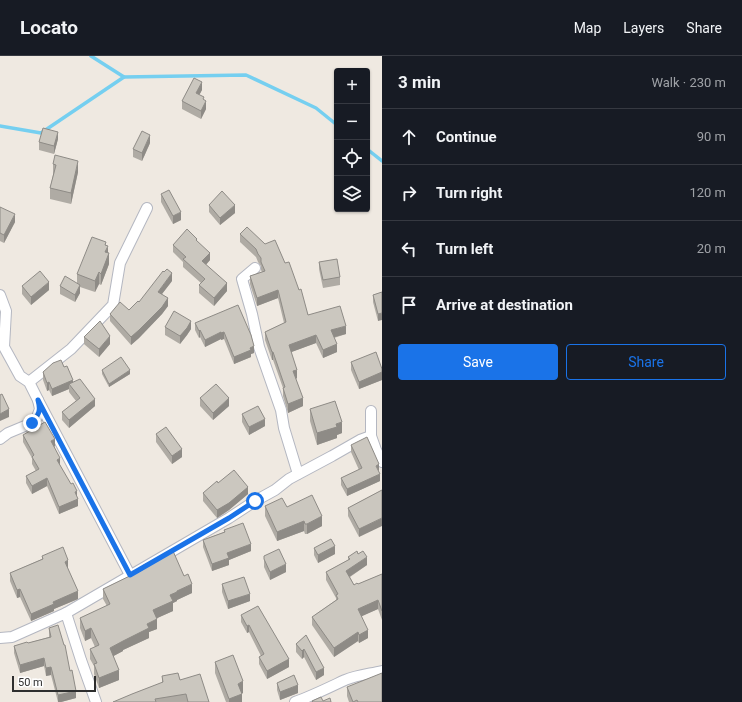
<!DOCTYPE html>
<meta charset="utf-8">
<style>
:root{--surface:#171b24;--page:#20242c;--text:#f1f3f6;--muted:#9ea1a6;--line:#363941;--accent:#1a73e8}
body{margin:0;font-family:Roboto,sans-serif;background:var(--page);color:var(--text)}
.controls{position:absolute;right:12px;top:12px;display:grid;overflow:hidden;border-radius:4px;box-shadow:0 1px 3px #0004}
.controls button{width:36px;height:36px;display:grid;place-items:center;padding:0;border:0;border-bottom:1px solid var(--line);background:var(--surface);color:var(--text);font:20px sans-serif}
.scale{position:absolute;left:12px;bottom:10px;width:84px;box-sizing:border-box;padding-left:4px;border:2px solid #2e2e2e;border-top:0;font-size:11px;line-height:14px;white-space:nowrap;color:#2e2e2e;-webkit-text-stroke:3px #fff;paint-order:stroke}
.stop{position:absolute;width:12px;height:12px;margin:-9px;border:3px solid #1a73e8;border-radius:50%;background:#fff}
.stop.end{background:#1a73e8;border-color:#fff;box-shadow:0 1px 4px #0008}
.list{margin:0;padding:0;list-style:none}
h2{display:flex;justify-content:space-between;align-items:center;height:52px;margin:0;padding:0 16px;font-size:17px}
h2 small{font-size:13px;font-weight:400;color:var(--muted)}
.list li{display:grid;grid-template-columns:26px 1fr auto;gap:12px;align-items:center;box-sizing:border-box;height:56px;padding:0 16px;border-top:1px solid var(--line)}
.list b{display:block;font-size:15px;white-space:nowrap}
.list em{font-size:13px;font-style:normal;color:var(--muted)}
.actions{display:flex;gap:8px;padding:12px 16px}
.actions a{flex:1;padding:9px 0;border:1px solid var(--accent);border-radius:4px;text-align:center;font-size:14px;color:var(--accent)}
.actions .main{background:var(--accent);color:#fff}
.icon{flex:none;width:22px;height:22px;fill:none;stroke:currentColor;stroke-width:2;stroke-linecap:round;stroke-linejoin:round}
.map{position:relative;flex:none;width:382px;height:646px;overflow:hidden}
header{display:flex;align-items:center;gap:24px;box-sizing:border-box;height:56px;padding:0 20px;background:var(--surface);border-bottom:1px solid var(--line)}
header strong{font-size:19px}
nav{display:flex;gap:22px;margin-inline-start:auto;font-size:14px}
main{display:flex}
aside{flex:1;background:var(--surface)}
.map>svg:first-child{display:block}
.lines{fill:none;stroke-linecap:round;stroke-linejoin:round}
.stream{stroke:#75cff0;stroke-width:3.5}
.minor-casing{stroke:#b4b7c1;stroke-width:12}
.minor{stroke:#fff;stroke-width:10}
.wall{fill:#afaba4}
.shaded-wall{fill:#8e8b86}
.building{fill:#cbc7bf;stroke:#8e8b86}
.route{stroke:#1a73e8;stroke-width:5}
</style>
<header>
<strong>Locato</strong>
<nav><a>Map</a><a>Layers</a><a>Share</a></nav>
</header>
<main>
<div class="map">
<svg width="382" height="646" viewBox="0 0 382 646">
<rect width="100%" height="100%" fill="#efe9e1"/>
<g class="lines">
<!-- stream -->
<g class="stream">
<path d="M91 0 124 21 246 19 316 52 337 69"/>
<path d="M0 70 41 77 124 21"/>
<path d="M367 93 382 105"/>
</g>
<!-- minor casing -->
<g class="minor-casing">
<g id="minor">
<path d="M255 212 242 223 252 258 259 291 281 354 284 372 298 418"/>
<path d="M0 239 6 255 4 291 20 320 29 326 38 344 40 353 37 361 32 367 8 377 0 383"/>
<path d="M29 326 71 293 113 249 120 207 147 152"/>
<path d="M38 344 130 519"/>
<path d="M371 355V380L376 394 382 406"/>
<path d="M66 557 229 462 255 445 275 434 289 423 332 400 360 384 371 380"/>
<path d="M0 582 12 581 66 557 81 604 96 646"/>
<path d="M295 646C312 640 328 632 345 624 357 619 369 618 382 615"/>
</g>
</g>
<!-- minor -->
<use href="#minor" class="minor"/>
</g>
<!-- wall -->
<g class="wall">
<path d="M202 34 199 39 204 44 206 53 201 63 182 53V45Z"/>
<path d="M58 83 54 98 39 94V86Z"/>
<path d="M150 87 142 105 133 101V93Z"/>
<path d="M53 108 78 116 71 148 50 143V132L53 119Z"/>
<path d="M161 138 181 164 173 168 161 146Z"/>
<path d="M209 149 235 157 220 169 209 156Z"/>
<path d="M0 151 15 166 4 187 0 185Z"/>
<path d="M240 178 285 207 299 234 308 259 346 278 334 282 337 296 323 302 316 287 291 296 297 322 296 323 303 350 288 357 283 340V332L273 304H272L265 284V276L284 267 278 242 257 250 250 228V220L262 216 261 214V210L258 206 256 201 240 186Z"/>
<path d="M197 185 210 204 206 209 227 235 214 250 199 237V229L201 227 183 211V206L173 196V189Z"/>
<path d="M106 189 108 197 109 208 101 229 99 228 95 236 80 231V237L75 246 60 238V230L77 227V218Z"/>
<path d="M319 206 340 221V229L323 232 319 213Z"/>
<path d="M172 225 162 238 168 250 162 258 139 282 131 289 110 265V258L129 254Z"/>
<path d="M22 230 49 234 31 249 22 238Z"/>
<path d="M382 236 378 265 373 246V239Z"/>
<path d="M195 267 251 279 254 297 251 298V301L234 308 224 283 221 284V283L205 291 200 281 199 282 195 274Z"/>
<path d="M165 271 191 273 187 279 180 288 165 279Z"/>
<path d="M84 281 110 288 99 301 84 288Z"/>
<path d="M351 306 382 313V324L359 333 351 314Z"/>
<path d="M64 311 73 326 95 350 69 372 62 364V356L76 345 69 336V333L52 340 49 334 47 335 43 324V316Z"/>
<path d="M102 314 130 318 109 331 102 318Z"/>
<path d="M200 342 229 350 213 364 200 350Z"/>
<path d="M310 353 342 377 337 379V382L317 389 310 365Z"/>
<path d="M242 358 265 370 249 379 242 366Z"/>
<path d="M156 378 182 401 172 408 156 386Z"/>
<path d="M23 379 55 390 54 391 60 409 77 441 78 450 59 458 47 430 32 438 26 427V420L36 415 32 408V402L23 386Z"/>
<path d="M351 389 379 416 380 425 347 440 341 429V422L359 414 351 396Z"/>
<path d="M218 427 248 438 229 454 217 462 203 445V437Z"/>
<path d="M382 434 359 481 348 460V452Z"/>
<path d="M265 450 287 451 322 470 307 478H305L304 475 277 485 265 460Z"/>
<path d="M224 474 251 495 229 504V509L212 515 203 491V484L224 476Z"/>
<path d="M314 492 335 498 318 507 314 499Z"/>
<path d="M42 500 68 512H67L78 543 54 553V555L31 565 20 541 17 542 10 525V517L42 503Z"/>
<path d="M264 500 286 516 270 524 264 511Z"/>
<path d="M348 501 367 509 350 521 354 529 358 528 382 518V564L378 553 361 560 368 582 359 587 358 585 334 601 312 569V561L336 544V542L326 524V516L348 504Z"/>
<path d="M142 510 192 537 177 544V545L173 547V555L157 562V573L149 576V582L123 594V595L113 600 119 624 99 632 94 618V610L90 603V593L95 591 91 582 85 585 80 572V562L107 550 103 543V533L142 514Z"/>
<path d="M222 528 250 545 228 553 222 536Z"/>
<path d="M241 559 289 611 267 623 259 608V601L261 600 249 576 247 577 241 566Z"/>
<path d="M49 572 76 642 61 646H58L51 619 46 620 44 610 20 617 14 597V590L28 587 49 581Z"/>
<path d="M306 579 324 619 316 624 304 601 302 603 296 596V588Z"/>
<path d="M215 606 243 637H242V646H226L215 617Z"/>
<path d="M162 620 180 624 209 646H113L162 627Z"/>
<path d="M277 627 298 637 280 644 277 634Z"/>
<path d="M347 631 382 646H349L347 640Z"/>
</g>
<!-- shaded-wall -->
<g class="shaded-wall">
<path d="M202 26V34L196 45V37Z"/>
<path d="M206 45V53L201 63V55Z"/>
<path d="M58 76V83L54 98V90Z"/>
<path d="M150 79V87L142 105V97Z"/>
<path d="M78 105V116L71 148V137Z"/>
<path d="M235 149V157L220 169V162Z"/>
<path d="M181 156V164L173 168V160Z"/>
<path d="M15 158V166L4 187V179Z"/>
<path d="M106 186V195L108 190V199L109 197V208L101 229V218Z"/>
<path d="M210 197V204L202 213V205Z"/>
<path d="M99 216V228L95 236V225Z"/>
<path d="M172 217V225L158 243V236Z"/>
<path d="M49 226V234L31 249V241Z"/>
<path d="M227 227V235L214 250V242Z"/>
<path d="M80 229V237L75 246V239Z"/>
<path d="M278 234V242L257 250V242Z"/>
<path d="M168 242V250L162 258 139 282 131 289V281Z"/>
<path d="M382 257V264L378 265V258Z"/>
<path d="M191 265V273L187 279 180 288V280Z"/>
<path d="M346 270V278L331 282V274Z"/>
<path d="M200 274V281L199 282V275Z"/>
<path d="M221 276V283L205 291V284Z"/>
<path d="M224 276V283L221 284V277Z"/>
<path d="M316 279V287L289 297V289Z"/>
<path d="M110 280V288L99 301V293Z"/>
<path d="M337 288V296L323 302V294Z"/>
<path d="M254 290V297L251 298V301L234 308V301Z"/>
<rect x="272" y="296" width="1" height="8"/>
<path d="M130 314V318L109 331V328Z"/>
<path d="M297 314V322L293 324V315Z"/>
<path d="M382 316V324L359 333V326Z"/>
<path d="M73 324V332L69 328V333L52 340V333Z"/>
<path d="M49 326V334L47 335V327Z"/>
<path d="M229 342V350L213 364V357Z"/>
<path d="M303 342V350L288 357V348Z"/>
<path d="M95 343V350L69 372V364Z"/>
<path d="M9 353V361L0 365V358Z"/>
<path d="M265 363V370L249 379V371Z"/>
<path d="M342 366V377L337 379V382L317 389V377L336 368Z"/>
<path d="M55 383V390L51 393V385Z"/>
<path d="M182 393V401L172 408V400Z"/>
<path d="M60 402V409L57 404Z"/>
<path d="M379 408V416L376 410Z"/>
<path d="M380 418V425L347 440V433Z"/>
<path d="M47 422V430L32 438V430Z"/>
<path d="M248 431V438L229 454 217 462V454Z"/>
<path d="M77 435V442L75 436Z"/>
<path d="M78 443V450L59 458V451Z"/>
<path d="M322 460V470L307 478V468Z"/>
<path d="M382 462V470L359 481V473Z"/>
<path d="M304 465V475L277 485V476Z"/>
<path d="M251 488V495L229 504V509L212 515V508L227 497Z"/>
<path d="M335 490V498L318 507V499Z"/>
<path d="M367 501V509L346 523V515Z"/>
<path d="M68 504V512L65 513V506Z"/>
<path d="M286 508V516L270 524V516Z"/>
<path d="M192 528V537L177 544V545L173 547V555L153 564V554L170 539 177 535Z"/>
<path d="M20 533V541L17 542V534Z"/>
<path d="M78 535V543L54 553V555L31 565V558L53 546Z"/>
<path d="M250 538V545L228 553V545Z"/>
<path d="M378 544V553L358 562V553Z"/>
<path d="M157 563V573L149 576V582L123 594V595L110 602V592L123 585 147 568Z"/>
<path d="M249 569V576L247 577V570Z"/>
<path d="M91 572V582L85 585V575Z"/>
<path d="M368 574V582L359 587V579Z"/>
<path d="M358 576V585L334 601V592Z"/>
<path d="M304 593V601L302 603V595Z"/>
<path d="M44 602V610L20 617V609Z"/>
<path d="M289 603V611L267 623V615Z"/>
<path d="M51 611V619L46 620V612Z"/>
<path d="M324 612V619L316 624V616Z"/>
<path d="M119 614V624L99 632V622Z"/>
<path d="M243 625V637L238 639V628Z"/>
<path d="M298 629V637L280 644V636Z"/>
<path d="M76 635V642L61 646H58V639Z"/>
<path d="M242 638V646H229V643Z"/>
</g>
<!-- building -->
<g class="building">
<path d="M194 22 202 26 196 37 204 41 203 43 206 45 201 55 182 45Z"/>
<path d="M43 72 58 76 54 90 39 86Z"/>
<path d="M142 75 150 79 142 97 133 93Z"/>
<path d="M55 99 78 105 71 137 50 132 56 109 53 108Z"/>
<path d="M169 134 181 156 173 160 161 138Z"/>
<path d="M222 135 235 149 220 162 209 149Z"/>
<path d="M0 151 15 158 4 179 0 177Z"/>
<path d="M247 171 265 188 275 184 285 207 289 206 299 234 301 233 308 259 340 250 346 270 331 274 337 288 323 294 316 279 289 289 297 314 293 315 303 342 288 348 283 332 285 331 273 296H272L265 276 286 266 278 234 257 242 250 220 265 215 261 206V202L258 198 256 193 240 178Z"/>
<path d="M187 173 197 183 196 184 210 197 202 205 227 227 214 242 199 229 205 223 183 203 186 201 173 189Z"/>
<path d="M92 181 106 186 105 189 108 190 105 196 109 197 101 218 99 216 95 225 77 218Z"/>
<path d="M337 203 340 221 323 224 319 206Z"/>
<path d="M167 213 172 217 158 236 168 242 162 251 139 274 131 281 110 258 120 246 129 254 138 245 139 246 163 215 164 216Z"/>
<path d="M40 215 49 226 31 241 22 230Z"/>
<path d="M65 220 80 229 75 239 60 230Z"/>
<path d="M382 236V257L378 258 373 239Z"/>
<path d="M238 249 251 279 254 290 250 292 251 294 234 301 224 276 221 277V276L205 284 200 274 199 275 195 267Z"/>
<path d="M174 255 191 265 187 272 180 280 165 271Z"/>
<path d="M100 265 110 280 99 293 84 281Z"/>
<path d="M376 296 382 313V316L359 326 351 306Z"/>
<path d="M121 301 130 314 109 328 102 314Z"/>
<path d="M61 304 64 311 67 310 73 324 52 333 49 326 47 327 43 316 53 307Z"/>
<path d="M80 323 95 343 69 364 62 356 80 342 69 328Z"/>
<path d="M216 328 229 342 213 357 200 342Z"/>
<path d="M2 338 9 353 0 358V339Z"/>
<path d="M335 345 342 366 336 368 337 371 317 377 310 353Z"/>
<path d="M258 350 265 363 249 371 242 358Z"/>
<path d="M45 366 55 383 51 385 60 402 57 404 71 428 73 427 77 435 75 436 78 443 59 451 47 422 32 430 26 420 39 413 32 401 34 399 23 379Z"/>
<path d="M166 371 182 393 172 400 156 378Z"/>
<path d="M367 381 379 408 376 410 380 418 347 433 341 422 362 412 351 389Z"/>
<path d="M234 414 248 431 229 447 217 454 203 437 217 425 218 427Z"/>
<path d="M382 434V462L359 473 348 452Z"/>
<path d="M312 439 322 460 307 468H305L304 465 277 476 265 450 282 442 287 451Z"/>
<path d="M243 467 251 488 227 497 229 502 212 508 203 484 225 476 224 474Z"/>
<path d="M331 483 335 490 318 499 314 492Z"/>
<path d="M63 491 68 504 65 506 78 535 53 546 54 548 31 558 20 533 17 534 10 517 43 503 42 500Z"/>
<path d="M279 493 286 508 270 516 264 503V500Z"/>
<path d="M173 495 184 520 188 518 192 528 177 535V536L170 539 173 545 153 554 157 563 147 568 149 572 123 585 110 592 119 614 99 622 94 608 97 607 90 593 99 589 91 572 85 575 80 562 110 548 103 533 144 513 142 510 157 502Z"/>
<path d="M357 495 358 498 363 495 367 501 346 515 354 529 357 527 358 528 382 518V555L378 544 358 553 368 574 359 579 358 576 334 592 312 561 338 543 336 539 338 538 326 516 350 503 348 501Z"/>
<path d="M244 521 250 538 228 545 222 528Z"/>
<path d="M258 550 289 603 267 615 259 601 264 598 249 569 247 570 241 559Z"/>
<path d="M58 569 64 589H65L70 615 72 614 76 635 58 639 51 611 46 612 44 602 20 609 14 590 27 586 28 587 51 581 49 572Z"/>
<path d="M306 579 324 612 316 616 304 593 302 595 296 588Z"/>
<path d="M233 599 243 625 238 628 242 638 229 643 215 606Z"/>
<path d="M178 617 180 624 200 618 209 646H188L186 638 155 643 156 646H113L132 638 163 626 162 620Z"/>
<path d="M382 617V646H358L357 644 353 646 347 631Z"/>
<path d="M294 619 298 629 280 636 277 627Z"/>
<path d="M321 641 323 645 330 642 331 646H313L312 645Z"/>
</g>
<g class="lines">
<!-- route -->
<path class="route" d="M32 367C39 358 41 355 38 344L130 519 229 462 255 445"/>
</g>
</svg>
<div class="controls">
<button>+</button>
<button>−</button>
<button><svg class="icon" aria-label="locate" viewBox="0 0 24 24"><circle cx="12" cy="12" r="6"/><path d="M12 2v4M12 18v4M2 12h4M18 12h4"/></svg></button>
<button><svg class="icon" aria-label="layers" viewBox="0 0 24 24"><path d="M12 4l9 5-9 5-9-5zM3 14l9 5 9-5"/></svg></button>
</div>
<div class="scale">50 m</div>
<div class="stop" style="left:255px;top:445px"></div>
<div class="stop end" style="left:32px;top:367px"></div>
</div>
<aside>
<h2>3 min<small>Walk · 230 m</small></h2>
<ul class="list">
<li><svg class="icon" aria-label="ahead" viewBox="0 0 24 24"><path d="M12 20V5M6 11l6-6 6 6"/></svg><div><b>Continue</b></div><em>90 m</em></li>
<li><svg class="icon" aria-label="right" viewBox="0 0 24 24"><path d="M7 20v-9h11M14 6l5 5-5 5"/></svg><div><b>Turn right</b></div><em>120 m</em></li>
<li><svg class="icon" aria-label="left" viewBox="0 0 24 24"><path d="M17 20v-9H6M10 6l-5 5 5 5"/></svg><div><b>Turn left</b></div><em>20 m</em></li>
<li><svg class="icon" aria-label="arrive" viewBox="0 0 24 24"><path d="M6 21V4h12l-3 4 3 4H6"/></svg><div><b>Arrive at destination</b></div></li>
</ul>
<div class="actions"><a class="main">Save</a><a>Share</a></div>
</aside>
</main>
